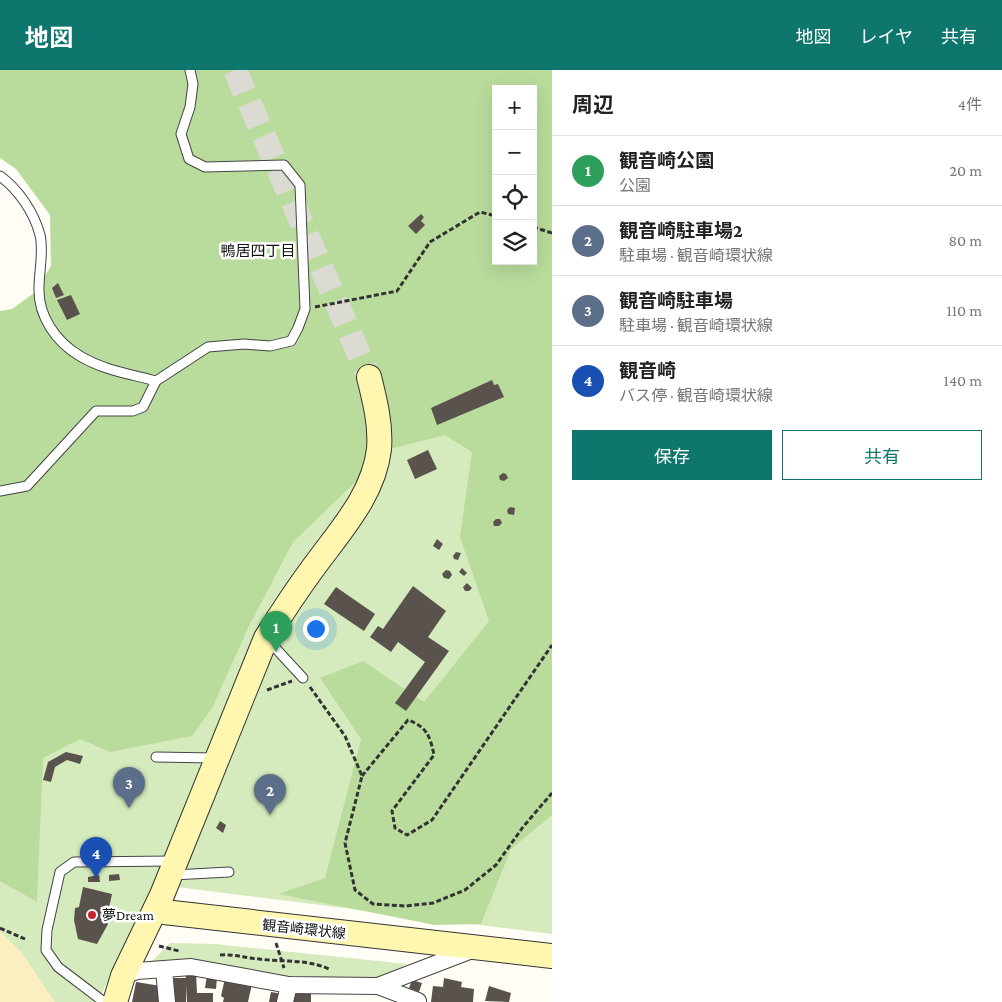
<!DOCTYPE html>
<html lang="ja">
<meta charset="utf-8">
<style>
:root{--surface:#fff;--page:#f6f6f6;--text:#222;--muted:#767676;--line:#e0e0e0;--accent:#0f766e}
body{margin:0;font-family:"Crimson Pro","Noto Sans JP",serif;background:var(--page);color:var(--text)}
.controls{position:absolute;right:15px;top:15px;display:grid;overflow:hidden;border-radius:0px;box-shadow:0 5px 20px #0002}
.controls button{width:45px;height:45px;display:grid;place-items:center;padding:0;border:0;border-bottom:1px solid var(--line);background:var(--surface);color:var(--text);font:25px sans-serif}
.you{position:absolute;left:315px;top:558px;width:18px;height:18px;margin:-12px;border:4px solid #fff;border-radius:50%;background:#1a73e8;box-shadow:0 0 0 8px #1a73e833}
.badge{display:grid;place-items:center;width:32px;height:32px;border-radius:50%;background:var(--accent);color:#fff;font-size:16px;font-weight:700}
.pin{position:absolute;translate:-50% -41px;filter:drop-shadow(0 1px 2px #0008)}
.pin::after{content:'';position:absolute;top:26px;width:18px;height:15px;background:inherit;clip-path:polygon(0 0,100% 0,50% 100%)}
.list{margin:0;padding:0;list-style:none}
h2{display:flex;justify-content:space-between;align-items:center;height:65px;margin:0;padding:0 20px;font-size:21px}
h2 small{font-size:16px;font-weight:400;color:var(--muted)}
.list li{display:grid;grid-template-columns:32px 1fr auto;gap:15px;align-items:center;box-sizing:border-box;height:70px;padding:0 20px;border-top:1px solid var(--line)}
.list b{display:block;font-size:19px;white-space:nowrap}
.list p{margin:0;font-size:16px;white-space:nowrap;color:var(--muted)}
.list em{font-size:16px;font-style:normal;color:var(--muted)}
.actions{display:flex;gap:10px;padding:15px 20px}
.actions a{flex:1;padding:11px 0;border:1px solid var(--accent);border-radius:0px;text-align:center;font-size:18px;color:var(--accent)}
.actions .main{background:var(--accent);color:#fff}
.icon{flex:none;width:28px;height:28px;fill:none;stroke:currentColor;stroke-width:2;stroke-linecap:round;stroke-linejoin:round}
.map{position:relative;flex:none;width:552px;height:932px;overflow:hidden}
header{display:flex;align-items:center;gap:30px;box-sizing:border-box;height:70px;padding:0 25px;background:var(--accent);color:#fff}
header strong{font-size:24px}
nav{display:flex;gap:28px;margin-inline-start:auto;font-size:18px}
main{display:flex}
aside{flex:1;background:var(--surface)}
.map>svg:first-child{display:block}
.green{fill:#d5ebbd;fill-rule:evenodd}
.forest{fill:#b9dc9c;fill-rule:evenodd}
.sand{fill:#fbeec1}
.building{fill:#5a524d}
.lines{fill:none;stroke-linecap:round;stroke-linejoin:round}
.secondary-tunnel{stroke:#dbdad3;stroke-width:24;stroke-dasharray:24 12;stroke-linecap:butt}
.lane-casing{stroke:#444;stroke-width:11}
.street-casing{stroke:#444;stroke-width:18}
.secondary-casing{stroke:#333;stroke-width:26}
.path{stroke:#333;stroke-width:3;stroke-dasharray:5 2.5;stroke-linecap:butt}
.lane{stroke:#fff;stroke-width:9}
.street{stroke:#fff;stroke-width:16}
.secondary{stroke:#fff6b0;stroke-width:24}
.poi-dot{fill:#c4262e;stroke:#fff;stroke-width:2}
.labels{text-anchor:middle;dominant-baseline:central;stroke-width:5;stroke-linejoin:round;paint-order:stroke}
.poi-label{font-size:14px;fill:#111;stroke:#fff;text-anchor:start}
.street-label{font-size:14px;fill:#111;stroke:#fff}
.neighbourhood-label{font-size:15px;fill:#111;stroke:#fff}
</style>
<header>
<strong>地図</strong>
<nav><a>地図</a><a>レイヤ</a><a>共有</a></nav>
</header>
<main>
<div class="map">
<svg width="552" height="932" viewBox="0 0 552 932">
<rect width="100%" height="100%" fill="#fffdf5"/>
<!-- green -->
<g class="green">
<path d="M209 0H552V864L153 814 98 932H49L0 891V299ZM496 19H533V191H496Z"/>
<path d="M170 873 215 874 407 894 377 911 280 908 151 892Z"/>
</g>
<!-- forest -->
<path class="forest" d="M0 0H552V745L511 779 481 854 435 855 278 824 325 808 361 669 320 608 363 591 424 632 489 551 460 467 472 382 445 365 390 379 293 472 249 556 212 638 192 666 110 682 80 669 43 688 37 832 0 811V241L12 239 34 223 51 196 50 145 16 99 0 88ZM496 19H533V191H496Z"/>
<!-- sand -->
<path class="sand" d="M0 861 22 883 55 932H0Z"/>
<!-- building -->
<g class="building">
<path d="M421 144 424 147 421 151 425 155 416 164 408 156Z"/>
<path d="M58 213 64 225 56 228 52 218Z"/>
<path d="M71 225 80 244 67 250 57 230Z"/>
<path d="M492 310 494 315 498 314 504 327 437 355 431 338Z"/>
<path d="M428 380 437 399 415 409 407 390Z"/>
<path d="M503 403 506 404 508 408 504 411 500 410 499 406Z"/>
<path d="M510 437 515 438 514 445 508 444 507 440Z"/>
<path d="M496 449H500L502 453 499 456H494L493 452Z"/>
<path d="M437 469 443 474 439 480 433 476Z"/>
<path d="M456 482 461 483 458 490 454 489 453 486Z"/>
<path d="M462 498 467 503 464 506 459 502Z"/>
<path d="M446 500 450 501 452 505 449 509 444 508 442 504Z"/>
<path d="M467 513 472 518 469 521H465L463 517Z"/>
<path d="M413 516 446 541 428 567 449 581 406 641 395 633 425 592 398 572 391 582 370 567 378 556 383 559Z"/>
<path d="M336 517 375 544 364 561 324 534Z"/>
<path d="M66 682 83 686 80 694 67 690 55 697 51 712 43 710 48 692Z"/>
<path d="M220 751 226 755 223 763 216 758Z"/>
<path d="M119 804 120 810 109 811V805Z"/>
<path d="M99 805 100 812H88V807Z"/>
<path d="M83 817 112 824 106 852 108 854 97 874 78 869 74 850 75 838 79 837Z"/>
<path d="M196 903 197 923H213V932H187L186 915V932H173L171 920 174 919V908H186L185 904Z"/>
<path d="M207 905 217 907 216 919 205 918Z"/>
<path d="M225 908 252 914 248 932H223L224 928 221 926Z"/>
<path d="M444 908 462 912 461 917 474 919 473 932H431L433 916 443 917Z"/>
<path d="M412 910 422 913 419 922 409 918Z"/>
<path d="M136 912 161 916 159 932H132Z"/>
<path d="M489 916 511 923 509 932 485 931Z"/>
<path d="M292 921 311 922V932H292Z"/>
<path d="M271 922 283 924 281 932H269Z"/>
</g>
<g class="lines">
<!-- secondary-tunnel -->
<path class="secondary-tunnel" d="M235 0 369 307"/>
<!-- lane casing -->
<g class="lane-casing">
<g id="lane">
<path d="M0 106C18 119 34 142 40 165 44 181 39 201 39 218 38 246 56 272 80 286 103 300 130 304 156 311"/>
<path d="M0 421 27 416 96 341H133L143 337 156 311 208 277 244 274 270 276 291 271 298 258 305 239 300 115 284 95 205 97 189 89 181 64 190 37 193 14 190 0"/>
<path d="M268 570 303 608"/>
<path d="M156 687 215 688"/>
<path d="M173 805 229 802"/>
<path d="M104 932 58 897 46 880 47 860 60 802 74 792 173 791"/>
</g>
</g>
<!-- street casing -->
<g class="street-casing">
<g id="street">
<path d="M164 900 167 932"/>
<path d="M123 906 137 901 191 897 289 915 378 916 477 878"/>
<path d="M378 916 418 931"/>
<path d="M285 932 289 915"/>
</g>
</g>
<!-- secondary casing -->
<g class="secondary-casing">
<g id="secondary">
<path d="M155 841 552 886"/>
<path d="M115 932 123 906 162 825 266 568C281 544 296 521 313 498 339 462 374 425 379 379 381 355 375 331 369 307"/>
</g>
</g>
<!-- path -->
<g class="path">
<path d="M533 157 552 163"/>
<path d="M315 237 397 221 430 172 480 142 496 146"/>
<path d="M310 617 345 666 362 706 345 773 355 820 373 834 406 836 433 833 465 820 496 795 523 757 552 723"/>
<path d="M267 620 292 611"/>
<path d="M362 706 408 650C427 657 430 666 434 685L392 741 395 758 407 765 432 750 552 575"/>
<path d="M0 858 25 869"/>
<path d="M276 873 284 898"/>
<path d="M159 876 179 881"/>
<path d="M220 885C237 884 243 888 259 889 282 892 307 889 329 899"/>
</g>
<!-- lane -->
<use href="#lane" class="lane"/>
<!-- street -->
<use href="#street" class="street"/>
<!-- secondary -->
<use href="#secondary" class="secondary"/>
</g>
<!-- markers -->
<circle class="poi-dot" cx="92" cy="845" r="5"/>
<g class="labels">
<!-- poi labels -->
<g class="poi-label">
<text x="102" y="845">夢Dream</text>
</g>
<!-- street labels -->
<g class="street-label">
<text transform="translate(304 859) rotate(6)">観音崎環状線</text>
</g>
<!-- neighbourhood labels -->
<g class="neighbourhood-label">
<text x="258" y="181">鴨居四丁目</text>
</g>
</g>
</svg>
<div class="controls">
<button>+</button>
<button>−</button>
<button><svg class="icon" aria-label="locate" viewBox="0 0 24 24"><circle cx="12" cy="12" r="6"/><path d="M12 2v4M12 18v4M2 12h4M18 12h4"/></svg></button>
<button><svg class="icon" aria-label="layers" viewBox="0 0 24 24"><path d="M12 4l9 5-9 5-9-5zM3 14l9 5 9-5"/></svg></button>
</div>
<div class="you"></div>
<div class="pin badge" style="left:276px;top:582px;background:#2e9e5b">1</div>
<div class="pin badge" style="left:270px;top:745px;background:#5c6f8a">2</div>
<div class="pin badge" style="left:129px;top:738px;background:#5c6f8a">3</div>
<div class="pin badge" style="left:96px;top:808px;background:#1a4fb4">4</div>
</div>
<aside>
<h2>周辺<small>4件</small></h2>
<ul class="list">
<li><span class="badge" style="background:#2e9e5b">1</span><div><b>観音崎公園</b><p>公園</p></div><em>20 m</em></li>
<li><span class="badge" style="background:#5c6f8a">2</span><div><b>観音崎駐車場2</b><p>駐車場 · 観音崎環状線</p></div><em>80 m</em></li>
<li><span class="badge" style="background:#5c6f8a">3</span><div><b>観音崎駐車場</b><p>駐車場 · 観音崎環状線</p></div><em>110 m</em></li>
<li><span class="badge" style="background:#1a4fb4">4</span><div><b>観音崎</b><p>バス停 · 観音崎環状線</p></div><em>140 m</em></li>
</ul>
<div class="actions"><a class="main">保存</a><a>共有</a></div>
</aside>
</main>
